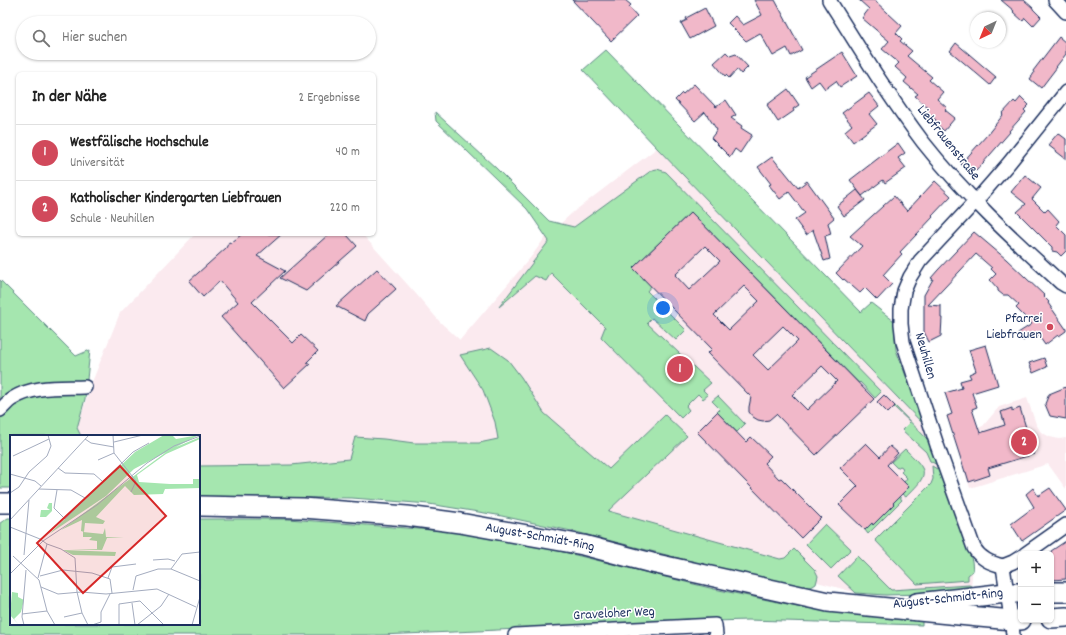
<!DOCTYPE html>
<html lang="de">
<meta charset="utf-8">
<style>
:root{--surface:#fff;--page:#f6f6f6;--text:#222;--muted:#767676;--line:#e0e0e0;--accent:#d1495b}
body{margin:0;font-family:Dekko,sans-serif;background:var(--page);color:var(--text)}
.controls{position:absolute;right:12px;bottom:12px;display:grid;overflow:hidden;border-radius:6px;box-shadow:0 1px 3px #0004}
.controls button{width:36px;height:36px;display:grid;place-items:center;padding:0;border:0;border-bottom:1px solid var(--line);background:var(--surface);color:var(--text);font:20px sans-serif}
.compass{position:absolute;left:970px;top:12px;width:36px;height:36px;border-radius:50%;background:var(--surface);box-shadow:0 1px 3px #0004;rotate:223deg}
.you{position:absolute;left:663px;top:308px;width:14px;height:14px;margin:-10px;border:3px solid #fff;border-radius:50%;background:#1a73e8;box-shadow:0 0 0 6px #1a73e833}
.badge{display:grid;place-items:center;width:26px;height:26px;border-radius:50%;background:var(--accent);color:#fff;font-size:13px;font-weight:700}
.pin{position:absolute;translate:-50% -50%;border:2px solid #fff;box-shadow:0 1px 4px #0006}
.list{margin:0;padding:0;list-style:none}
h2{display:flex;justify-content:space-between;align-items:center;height:52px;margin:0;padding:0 16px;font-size:17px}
h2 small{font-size:13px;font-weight:400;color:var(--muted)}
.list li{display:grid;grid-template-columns:26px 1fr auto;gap:12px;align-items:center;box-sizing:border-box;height:56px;padding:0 16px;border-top:1px solid var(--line)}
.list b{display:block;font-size:15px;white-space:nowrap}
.list p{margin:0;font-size:13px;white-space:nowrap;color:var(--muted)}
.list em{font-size:13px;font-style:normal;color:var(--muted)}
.icon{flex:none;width:22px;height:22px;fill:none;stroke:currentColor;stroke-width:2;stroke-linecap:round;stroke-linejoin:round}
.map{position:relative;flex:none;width:1066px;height:635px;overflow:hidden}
.search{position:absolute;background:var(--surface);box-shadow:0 1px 3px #0004;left:16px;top:16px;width:360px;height:44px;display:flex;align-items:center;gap:10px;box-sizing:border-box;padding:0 14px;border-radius:22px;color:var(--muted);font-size:15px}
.panel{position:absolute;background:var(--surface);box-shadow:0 1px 3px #0004;left:16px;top:72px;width:360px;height:164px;border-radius:6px}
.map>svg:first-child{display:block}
.built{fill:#fbeaef}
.green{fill:#a5e6af;stroke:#608a86}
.building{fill:#f1b8c9;stroke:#1b2f5e;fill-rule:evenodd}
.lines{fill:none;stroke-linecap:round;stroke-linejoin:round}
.minor-casing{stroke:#1b2f5e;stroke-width:16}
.secondary-casing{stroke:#1b2f5e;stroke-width:22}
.minor{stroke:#fff;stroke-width:13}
.secondary{stroke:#fff;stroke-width:19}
.poi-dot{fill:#d1495b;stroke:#fff;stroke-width:1.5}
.labels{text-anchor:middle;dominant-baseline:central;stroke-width:3;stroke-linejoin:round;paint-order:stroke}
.street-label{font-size:14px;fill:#1b2f5e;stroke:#fff}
.poi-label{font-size:14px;fill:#1b2f5e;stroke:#fff;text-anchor:end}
.inset-road{fill:none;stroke:#a4acbf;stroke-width:1}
.view{fill:#d62828;fill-opacity:0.15;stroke:#d62828;stroke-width:2}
.inset-edge{fill:none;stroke:#1b2f5e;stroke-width:2}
</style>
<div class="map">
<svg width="1066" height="635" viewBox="0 0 1066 635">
<rect width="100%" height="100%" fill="#fff"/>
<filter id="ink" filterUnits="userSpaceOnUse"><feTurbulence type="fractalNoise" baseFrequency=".025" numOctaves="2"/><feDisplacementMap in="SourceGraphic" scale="8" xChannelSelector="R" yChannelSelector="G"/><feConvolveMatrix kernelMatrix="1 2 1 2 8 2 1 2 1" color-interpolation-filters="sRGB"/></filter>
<g filter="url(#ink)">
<!-- built -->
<g class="built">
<path d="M657 148 925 426 973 565 971 588 861 594 570 514 199 470V436H81L77 428 92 382 120 313 195 234H362L416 294 440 322 460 340 531 257 544 239 572 213Z"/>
<path d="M1027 398 1036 424 1041 432 1050 437 1059 439 1066 438V489L1048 464 970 488 959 454 984 446 978 428 983 426 999 407Z"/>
</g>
<!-- green -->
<g class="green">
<path d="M606 50 861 312 871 303 894 321 896 350 925 426 657 148 583 70Z"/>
<path d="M435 112 496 168 549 221 574 227 652 170 657 169 666 172 881 392 875 398 860 382 859 383 691 212 633 268 651 286 647 291 686 330 676 340 652 318 647 323 711 383 703 390 708 395 703 399 698 394 686 406 689 410 681 418 601 337 605 327 551 273 546 281 535 276 499 307 549 241 527 209 436 121Z"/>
<path d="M0 280 76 356 90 350 85 399 77 428 81 436H11V488H0Z"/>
<path d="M491 348 508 360 521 377 544 413 609 469 665 415 687 436 608 511 780 559 785 558 794 549 815 570 818 576 816 584 813 586 807 588 769 581 576 532 497 515 429 504 352 498 199 497V466L291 465 349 459 355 437 384 439 414 443H479L498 439 495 422 483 390 460 355Z"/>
<path d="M718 396 745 424 737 432 717 412 720 409 712 401Z"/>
<path d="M895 406 929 441 941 467 930 461 926 452 902 430 910 422 894 407Z"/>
<path d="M905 449C910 454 919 462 922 468 928 478 912 490 906 497L902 494 904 482 907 478 901 472 903 470 902 467 900 466 897 468 891 462Z"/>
<path d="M932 466 942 472 972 561 973 571 968 575V580L917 584 875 540 931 484 933 479Z"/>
<path d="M899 496 902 500 868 534 865 530 872 523 873 525 894 504 893 503Z"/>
<path d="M8 518H11V624H199V519H288L458 532 531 544 714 589 807 608 922 621V625L748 620 616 624 478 631 380 635H0V523Z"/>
<path d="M825 524 851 549 831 569 806 544Z"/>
<path d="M857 556 891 590 969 585 975 588 923 594 886 595 856 593 838 576Z"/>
</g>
<!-- building -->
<g class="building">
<path d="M572 0H625L631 5 629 7 637 16 611 41Z"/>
<path d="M754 0H775L802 50 791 56 787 48 773 56 760 33 746 41 728 23 735 16 743 25 762 15Z"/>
<path d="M859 0H874L902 26 896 33 902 39 900 41 912 51 907 56 932 77 929 80 943 92 937 99 947 108 945 110 955 118 944 131 935 122 936 120 926 112 929 108 915 96 918 94 904 82 907 78 895 67 899 63 882 49 889 41 862 18 869 9Z"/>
<path d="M1001 0H1024L1033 8V9L1041 17 1033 26 1025 18 1023 21 1013 12 1014 11Z"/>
<path d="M705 8 714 26 690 39 681 23 687 20 686 18Z"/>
<path d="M1059 37 1066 43V54L1056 67H1057L1041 88 1030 79 1034 73 1033 71Z"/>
<path d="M956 43 996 77 990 85 950 51Z"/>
<path d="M726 52 730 56 736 54 748 67 741 74 737 69 729 78 726 75 725 76 714 63Z"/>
<path d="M842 52 857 76 840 87 836 81 825 89 819 81 811 87 805 77Z"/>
<path d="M694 84 716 107 726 100 736 115 731 118 742 126 741 128 752 135 740 153 735 149 730 157 711 138 717 130 705 112 695 121 675 100 682 93 683 94Z"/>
<path d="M788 89 799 105 793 109 794 111 778 122 767 105Z"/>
<path d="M869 93 879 106 869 114 877 124 853 142 845 131 852 125 842 113Z"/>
<path d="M1021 97 1029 105 1024 110 1026 112 1009 131 1010 132 976 171 972 167 968 171 961 164 987 135 1003 115 1002 114 1014 101 1016 103Z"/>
<path d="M1058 133 1066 139V159L1048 145Z"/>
<path d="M898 143 905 153 898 158 906 168 885 183 883 180 862 196 850 180Z"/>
<path d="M772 157 780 167H781L798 188 807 181 834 218 828 223 831 234 825 236 830 259 824 261 813 230 806 235 795 220 805 213 789 192 780 199 769 185 771 184 758 167Z"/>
<path d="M1025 175 1041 188 1032 199 1045 212 1048 209 1059 221 1056 225 1066 235V251L1061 256 1057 252 1052 251V247L1017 212 1026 204 1011 192Z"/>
<path d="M935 181 951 196 932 216 933 217 900 252 902 254 883 275 892 284 877 300 865 288 860 293 844 279 843 280 836 273 862 246 850 236 894 196 907 211Z"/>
<path d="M857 190 865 200 844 216 837 206Z"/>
<path d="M691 212 874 399 816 455 776 414 769 420 763 421 758 420 753 417 749 412V407L751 397 708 353 712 349 633 268ZM705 246 720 261 689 290 675 275ZM744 286 759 301 729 330 714 315ZM783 326 798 341 768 370 753 355ZM822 366 837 381 807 410 792 395Z"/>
<path d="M974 232 1006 259 1045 296 1044 297 1049 302 1048 303 1066 329V331L1059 336 1058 335 1045 345 1036 332 1023 341 1018 333 1032 324 1016 308 1019 305 1008 295H1003L998 291V289L990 280 996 274 991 269 992 268 976 254 928 305 941 306V318H942L941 336 929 342 924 332V295L933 279 931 278 938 270Z"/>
<path d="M242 234H282L257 256 285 271 252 302 293 343 301 335 318 351 307 362 310 364 284 388 221 317 238 302 220 281 203 297 189 281 226 248 229 242 231 243Z"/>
<path d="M329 234H346L357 246 306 291 280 278Z"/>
<path d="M377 269 396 289 368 314 365 321 336 306Z"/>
<path d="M986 345 998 385 972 393 977 407 972 409 980 433 1005 425 1001 412 1012 408V411L1020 408 1034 454 988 468 990 475 969 482 966 472H965L947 416 952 414 945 393 962 388 960 381 971 378 969 374 976 371 969 350Z"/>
<path d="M1044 358 1047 367 1033 373 1029 363Z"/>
<path d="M1066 387V419L1050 416 1045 404 1049 394Z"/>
<path d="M884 395 895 406 888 413 877 402Z"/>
<path d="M717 412 746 442 751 437 771 456 764 463 779 479 781 478 821 518 801 538 697 432Z"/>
<path d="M866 443 880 457 890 446 898 453 887 465 909 487 893 503 894 504 873 525 872 523 865 530 839 505 858 486 840 468Z"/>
<path d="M1033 488 1038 496 1050 488 1066 510 1022 541 1011 524 1034 507 1026 494Z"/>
<path d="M1066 541V579L1051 580V551Z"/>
</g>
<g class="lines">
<!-- minor casing -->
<g class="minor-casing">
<g id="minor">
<path d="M829 0C859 48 889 97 923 142 964 194 1012 238 1061 283L1066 286"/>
<path d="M1055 0 1066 12"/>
<path d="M0 410C4 407 7 402 12 399 33 385 61 388 85 387"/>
<path d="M1025 554 1066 525"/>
<path d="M1003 566C990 563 981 559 974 548L937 445 903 342 901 324V309L904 291 910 277 920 261 975 202 1009 163 1066 92"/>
<path d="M1003 566C1006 589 1011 612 1013 635"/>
<path d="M1003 566 1013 562 1021 557"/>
<path d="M515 635 715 625 716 635"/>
</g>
</g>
<!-- secondary casing -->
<g class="secondary-casing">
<g id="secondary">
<path d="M0 503H11"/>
<path id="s1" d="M199 506 303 508 407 516 460 523 583 545 652 563 828 602 979 617 1012 620H1021"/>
<path d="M1051 592H1066"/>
<path d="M917 603 981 596 1006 593H1021"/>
<path d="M1051 618 1066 617"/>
</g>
</g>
<!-- minor -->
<use href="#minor" class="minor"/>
<!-- secondary -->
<use href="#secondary" class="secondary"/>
</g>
</g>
<!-- markers -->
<circle class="poi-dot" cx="1050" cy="327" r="4"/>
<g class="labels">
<!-- street labels -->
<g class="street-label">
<text transform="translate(948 143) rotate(51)">Liebfrauenstraße</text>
<text transform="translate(925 356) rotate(74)">Neuhillen</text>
<text stroke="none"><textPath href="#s1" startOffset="343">August-Schmidt-Ring</textPath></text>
<text transform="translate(948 599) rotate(-6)">August-Schmidt-Ring</text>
<text transform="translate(614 614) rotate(-3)">Graveloher Weg</text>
</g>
<!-- poi labels -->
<g class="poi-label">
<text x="1042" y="319">Pfarrei<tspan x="1042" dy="16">Liebfrauen</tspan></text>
</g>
</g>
<!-- overview -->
<g transform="translate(10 435)">
<rect width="190" height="190" fill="#fff"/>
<path d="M154 0H162L166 4 189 0 124 34 96 61 39 99 125 17ZM190 2V4L156 19 127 40 129 47 160 49H183V44H190V53L155 54 153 59 124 60 115 51 86 82 95 86 93 89 75 88 74 97 71 96 72 85 51 95 159 15ZM39 68H42V76L36 82H30L31 75H40L37 73ZM95 93 96 102 114 103H97L92 115 59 114H87V106L79 105 82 102H73V97L93 99ZM53 115 106 117 105 121 63 120ZM2 157 8 158V162L14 165 11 177 4 184 9 190 0 180Z" fill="#a5e6af"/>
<path class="inset-road" d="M103 0 104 18 126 46 121 57M75 4 81 8 104 12M104 7 133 0M3 21 39 4M88 25 104 18M48 33 55 38 84 39 92 46M0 39 25 46 31 51M29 54 61 55 75 63M47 55 44 73 55 84 123 17 139 8M0 58 9 52 19 37 37 21 41 11 38 0M0 85 79 0M0 92 30 104 37 109M37 109 51 114 65 123 67 157 72 178 78 190M14 120 19 65M3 121 29 145 37 176 45 190M143 125 158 124 165 126M161 134 172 119 190 117M0 139 33 106 87 70 137 28 164 11 190 1M30 141 53 135 82 138 100 144 102 158M28 143 37 109M98 143 102 132 126 129M31 152 48 159 71 157 96 159 147 154 186 172M123 155 126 141 148 134H161L190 146M122 168 125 190M12 179 37 176M54 182 72 178M14 190 12 182 16 135M82 190 91 187V177L100 159M109 190V169L130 166 154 190M127 190 151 171 159 159M182 190 190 162"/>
<path class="view" d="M110 31 156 81 73 158 27 108Z"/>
<rect width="190" height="190" class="inset-edge"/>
</g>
</svg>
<div class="controls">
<button>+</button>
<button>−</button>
</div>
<svg class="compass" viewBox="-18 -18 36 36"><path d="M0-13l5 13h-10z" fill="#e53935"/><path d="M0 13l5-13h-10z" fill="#767676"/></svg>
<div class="you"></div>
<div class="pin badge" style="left:680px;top:369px">1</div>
<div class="pin badge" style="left:1024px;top:442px">2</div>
<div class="search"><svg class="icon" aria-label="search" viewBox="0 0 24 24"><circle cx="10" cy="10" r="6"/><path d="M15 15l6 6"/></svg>Hier suchen</div>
<section class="panel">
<h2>In der Nähe<small>2 Ergebnisse</small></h2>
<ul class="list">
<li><span class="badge">1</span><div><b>Westfälische Hochschule</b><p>Universität</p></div><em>40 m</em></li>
<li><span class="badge">2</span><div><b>Katholischer Kindergarten Liebfrauen</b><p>Schule · Neuhillen</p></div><em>220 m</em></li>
</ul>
</section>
</div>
